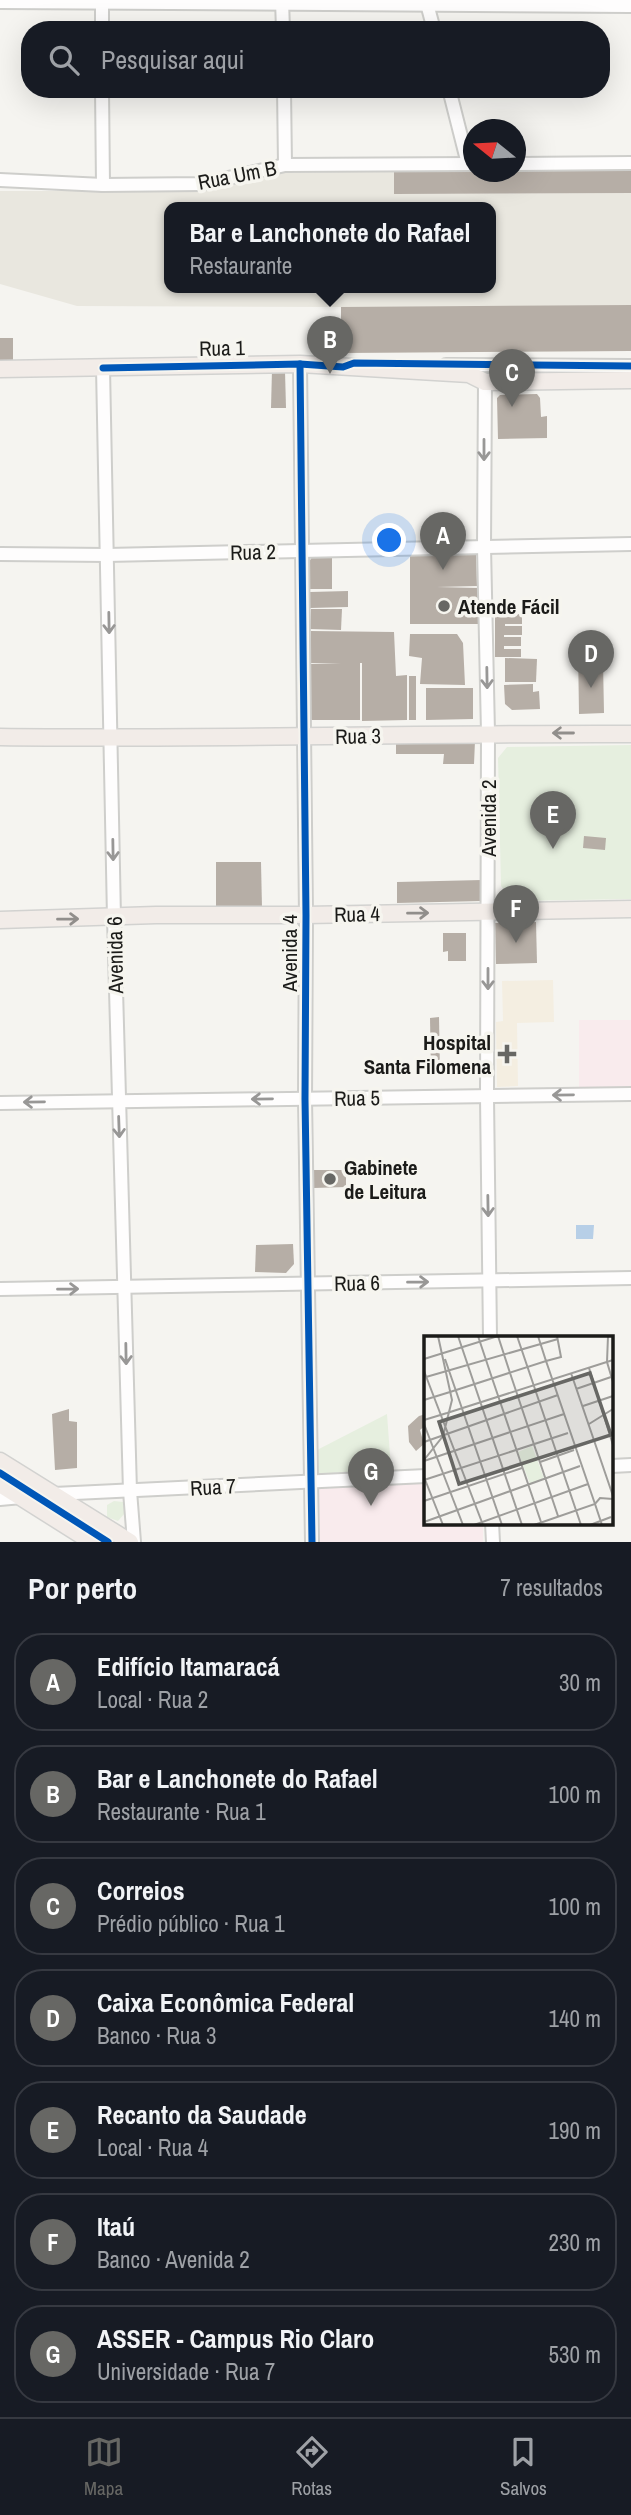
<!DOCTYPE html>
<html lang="pt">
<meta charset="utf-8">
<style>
:root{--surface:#171b24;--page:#242831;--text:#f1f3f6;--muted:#9ea1a6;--line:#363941;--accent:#676764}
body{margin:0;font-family:"Archivo Narrow",sans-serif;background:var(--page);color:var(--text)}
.compass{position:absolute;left:463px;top:119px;width:63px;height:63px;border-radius:50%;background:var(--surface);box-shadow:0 7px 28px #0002;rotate:288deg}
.you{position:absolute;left:390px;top:541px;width:24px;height:24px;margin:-18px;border:5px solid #fff;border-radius:50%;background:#1a73e8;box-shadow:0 0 0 10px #1a73e833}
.badge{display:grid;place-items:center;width:46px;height:46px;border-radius:50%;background:var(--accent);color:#fff;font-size:23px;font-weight:700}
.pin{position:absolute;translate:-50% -58px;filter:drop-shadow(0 2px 4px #0008)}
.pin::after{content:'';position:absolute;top:37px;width:24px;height:21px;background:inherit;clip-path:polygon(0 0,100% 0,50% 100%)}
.popup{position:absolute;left:164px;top:202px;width:332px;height:91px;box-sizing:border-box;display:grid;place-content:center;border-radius:14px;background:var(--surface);filter:drop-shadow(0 2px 5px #0005);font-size:23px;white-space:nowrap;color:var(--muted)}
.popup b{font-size:26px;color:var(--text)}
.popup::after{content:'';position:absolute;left:50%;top:100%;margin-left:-14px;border:14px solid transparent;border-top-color:var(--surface)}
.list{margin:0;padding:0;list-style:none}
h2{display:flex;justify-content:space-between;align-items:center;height:91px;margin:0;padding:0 28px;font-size:30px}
h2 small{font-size:23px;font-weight:400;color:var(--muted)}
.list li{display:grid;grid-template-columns:46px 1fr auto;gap:21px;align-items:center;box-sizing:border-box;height:98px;margin:0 14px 14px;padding:0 14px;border:2px solid var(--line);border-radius:28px}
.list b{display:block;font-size:26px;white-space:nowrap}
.list p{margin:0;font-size:23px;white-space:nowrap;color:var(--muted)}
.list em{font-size:23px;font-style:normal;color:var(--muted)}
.icon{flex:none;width:38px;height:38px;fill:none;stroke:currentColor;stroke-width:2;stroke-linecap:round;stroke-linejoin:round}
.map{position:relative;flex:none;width:631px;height:1542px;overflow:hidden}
.search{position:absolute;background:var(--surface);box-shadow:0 7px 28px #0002;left:21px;right:21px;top:21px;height:77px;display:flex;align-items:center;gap:18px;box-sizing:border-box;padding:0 24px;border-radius:28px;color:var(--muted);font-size:26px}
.sheet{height:875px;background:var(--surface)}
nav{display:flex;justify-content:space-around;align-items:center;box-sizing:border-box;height:98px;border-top:2px solid var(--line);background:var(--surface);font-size:19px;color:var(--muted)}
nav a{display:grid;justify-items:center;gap:4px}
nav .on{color:var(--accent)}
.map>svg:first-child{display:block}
.built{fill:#e9e7df;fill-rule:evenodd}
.education{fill:#f9ebed}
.medical{fill:#f4eee1}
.green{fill:#e6efdf}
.water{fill:#b7cfe7}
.building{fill:#b6aea6}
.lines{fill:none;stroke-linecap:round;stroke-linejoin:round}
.minor-casing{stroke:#cececb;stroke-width:16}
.major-casing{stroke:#d2d2d0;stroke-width:19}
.minor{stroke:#fefdfd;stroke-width:12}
.major{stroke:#f2ece8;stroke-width:16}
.cycleway-casing{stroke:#f6f5ef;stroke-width:11}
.cycleway{stroke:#0057b8;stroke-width:7}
.oneway{stroke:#989796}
.oneway2{stroke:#918e8b}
.poi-dot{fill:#676764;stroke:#f6f5ef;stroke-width:2.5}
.labels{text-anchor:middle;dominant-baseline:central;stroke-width:7;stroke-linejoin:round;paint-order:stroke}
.street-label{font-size:21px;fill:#1b1b19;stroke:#f6f5ef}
.poi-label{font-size:21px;font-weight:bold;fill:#1b1b19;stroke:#f6f5ef;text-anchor:start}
.inset-road{fill:none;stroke:#9e9d9a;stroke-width:2}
.view{fill:#676764;fill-opacity:0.15;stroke:#676764;stroke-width:3.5}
.inset-edge{fill:none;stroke:#1b1b19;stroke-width:3.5}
</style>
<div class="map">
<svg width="631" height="1542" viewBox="0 0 631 1542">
<rect width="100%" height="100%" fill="#f5f4f0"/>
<!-- built -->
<path class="built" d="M394 171V194L631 193V328L621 351 341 353V307L77 306 0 284V191H200L280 173ZM169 208H491V288H169Z"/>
<!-- education -->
<g class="education">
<rect x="579" y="1020" width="52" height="67"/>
<path d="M426 1483V1523H483V1542H317L316 1489Z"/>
</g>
<!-- medical -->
<path class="medical" d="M553 980 554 1022 517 1023 518 1086 497 1087 496 1022 503 1021 502 981Z"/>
<!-- green -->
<g class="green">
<path d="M631 745V899L513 901 501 886 498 758 507 747Z"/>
<path d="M387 1414 391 1469 318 1474 317 1450Z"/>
<path d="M114 1501 123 1502 125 1513 118 1521 107 1517V1505Z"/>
</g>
<!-- water -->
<path class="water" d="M576 1225H594L593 1239H576Z"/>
<!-- building -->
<g class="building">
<path d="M631 168V193L394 194V170L516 172V170Z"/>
<path d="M631 305V351L341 353V307Z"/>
<rect x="0" y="338" width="13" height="22"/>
<path d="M272 370 285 371 286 408H271Z"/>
<path d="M537 394 540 398 541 417 547 416V438L498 439 497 398 500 395Z"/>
<path d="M476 552 477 586 437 587 478 588V624H410V554Z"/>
<path d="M332 556V589H310L309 562 312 557Z"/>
<path d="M348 591V607L310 608V592Z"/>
<path d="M311 609H342L341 630 310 629Z"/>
<path d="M495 612H505V615L522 614V624H505V626H522V635H504V637H521V646H504V649H521V657H495Z"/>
<path d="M311 631 394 632 396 676 407 675V720L362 721V663H360V720H312L309 718V664L341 663H311Z"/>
<path d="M410 634H457L463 643 465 685 420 684 422 658 409 656Z"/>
<path d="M578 648H600V657H590V662H603L604 713 579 714Z"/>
<path d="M505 658 537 659 536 682H505Z"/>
<rect x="409" y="676" width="7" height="44"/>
<path d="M533 684V692L539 691 540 709 512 710 505 704 504 685Z"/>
<path d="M426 688H473V719L426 720Z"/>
<path d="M396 740 475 741 474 764H443L444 754H396Z"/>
<path d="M584 836 606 838 605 850 583 848Z"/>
<path d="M216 862H261L262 908H216Z"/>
<path d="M482 880V901L397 903V882Z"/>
<path d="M536 922 537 963 496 964 495 923Z"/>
<path d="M443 933H466V961H448V951L443 952Z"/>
<path d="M439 1017 440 1073H431L430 1018Z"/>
<path d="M314 1170H346V1187L314 1188Z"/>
<path d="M293 1244 294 1264 286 1273 255 1272 256 1245Z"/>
<path d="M69 1409V1421L77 1422V1468L55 1470 52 1414Z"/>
<path d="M426 1414V1425L420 1430 424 1444 416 1451 409 1442 408 1426 419 1416Z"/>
</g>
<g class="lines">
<!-- minor casing -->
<g class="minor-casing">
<g id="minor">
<path d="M102 0V30"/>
<path d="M282 0 283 30"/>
<path d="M426 0 434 30"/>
<path d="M0 2 631 6"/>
<path d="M102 89 103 185"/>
<path d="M284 89 285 165"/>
<path d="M449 89 468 164"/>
<path d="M516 164 631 163"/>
<path d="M0 180 103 185 202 184 285 165 474 164"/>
<path d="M300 364 306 915 305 1099 312 1542"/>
<path d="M446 365 631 366"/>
<path d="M103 368 114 918 130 1491 134 1542"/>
<path d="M485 382 484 547 488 733 487 1097 490 1337"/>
<path d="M0 554 107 555 631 544"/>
<path d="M0 1103 631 1094"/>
<path d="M0 1289 631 1278"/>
<path d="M612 1466 631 1465"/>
<path d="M0 1499 54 1494 426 1476"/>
<path d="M492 1523 493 1542"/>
</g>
</g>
<!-- major casing -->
<g class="major-casing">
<g id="major">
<path d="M0 369 300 364 469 374 485 382 631 380"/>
<path d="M0 737C210 740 421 733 631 734"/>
<path d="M0 920 156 915H306L631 909"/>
<path d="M0 1461 130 1542"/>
<path d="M0 1484 92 1542"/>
</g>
</g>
<!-- minor -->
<use href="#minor" class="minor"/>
<!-- major -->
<use href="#major" class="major"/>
<!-- cycleway casing -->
<g class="cycleway-casing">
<g id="cycleway">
<path d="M300 364 306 915 305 1099 312 1542"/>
<path d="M103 368 300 364 343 367 354 363 631 366"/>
<path d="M0 1473 108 1542"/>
</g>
</g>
<!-- cycleway -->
<use href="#cycleway" class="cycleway"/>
</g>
<!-- one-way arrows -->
<defs><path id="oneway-shaft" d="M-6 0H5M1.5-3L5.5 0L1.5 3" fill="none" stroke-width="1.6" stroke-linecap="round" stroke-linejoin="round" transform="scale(1.75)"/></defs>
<g class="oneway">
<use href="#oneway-shaft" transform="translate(484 450) rotate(90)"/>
<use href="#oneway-shaft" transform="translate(109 623) rotate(89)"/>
<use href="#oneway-shaft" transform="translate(487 678) rotate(89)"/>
<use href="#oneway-shaft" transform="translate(113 850) rotate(89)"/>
<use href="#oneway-shaft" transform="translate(488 979) rotate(90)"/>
<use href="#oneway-shaft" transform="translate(563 1095) rotate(179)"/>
<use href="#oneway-shaft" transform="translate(262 1099) rotate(179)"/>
<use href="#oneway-shaft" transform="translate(34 1102) rotate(179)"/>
<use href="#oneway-shaft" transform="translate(119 1127) rotate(88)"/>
<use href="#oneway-shaft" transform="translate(488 1206) rotate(89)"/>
<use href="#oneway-shaft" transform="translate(418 1282) rotate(-1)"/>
<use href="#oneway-shaft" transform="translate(68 1289) rotate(-1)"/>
<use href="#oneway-shaft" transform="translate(126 1354) rotate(89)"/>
</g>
<g class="oneway2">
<use href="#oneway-shaft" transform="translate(563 733) rotate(-180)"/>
<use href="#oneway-shaft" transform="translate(418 913) rotate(-1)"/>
<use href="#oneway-shaft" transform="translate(68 919) rotate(-1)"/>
</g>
<!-- markers -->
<g class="poi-dot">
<circle cx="444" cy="606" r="7"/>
<path d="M503.5 1043.5h7v7h7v7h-7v7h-7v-7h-7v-7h7z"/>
<circle cx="330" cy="1179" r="7"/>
</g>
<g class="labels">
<!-- street labels -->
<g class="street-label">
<text transform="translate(237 175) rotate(-11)">Rua Um B</text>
<text transform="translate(222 348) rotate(-1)">Rua 1</text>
<text transform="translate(253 552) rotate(-1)">Rua 2</text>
<text transform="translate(358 736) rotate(-1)">Rua 3</text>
<text transform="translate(488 818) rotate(-90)">Avenida 2</text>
<text transform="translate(357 914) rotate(-1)">Rua 4</text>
<text transform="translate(289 953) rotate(-90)">Avenida 4</text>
<text transform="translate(115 955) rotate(-91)">Avenida 6</text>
<text transform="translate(357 1098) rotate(-1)">Rua 5</text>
<text transform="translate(357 1283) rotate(-1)">Rua 6</text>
<text transform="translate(213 1487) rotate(-3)">Rua 7</text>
</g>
<!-- poi labels -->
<g class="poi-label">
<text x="458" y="606">Atende Fácil</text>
<text x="491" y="1042" text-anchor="end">Hospital<tspan x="491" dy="24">Santa Filomena</tspan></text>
<text x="344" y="1167">Gabinete<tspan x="344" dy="24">de Leitura</tspan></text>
</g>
</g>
<!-- overview -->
<g transform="translate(424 1336)">
<rect width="189" height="189" fill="#f5f4f0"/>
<path d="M108 110 120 142 106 148 94 116Z" fill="#e6efdf"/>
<path class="inset-road" d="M34 0 98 189M54 0 68 42M93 0 157 189M114 0 122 25 137 21 133 0M184 0 183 26 189 46M0 23 74 0 86 37M21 23 78 189M165 32 189 109M0 35 59 189M86 37 134 180M147 37 189 160M2 41 134 3M68 42 117 186M152 53 187 41M26 56 122 25 171 168M0 64 26 56M159 70 189 60M23 77 189 24M0 84 23 77M0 88 39 189M165 88 189 73M0 106 134 59M0 124 19 100 28 64 14 0M0 125 140 78M116 126 150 114M0 141 19 189M0 144 144 97M0 165 98 132M171 168 178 189M0 186 156 130M50 189 164 148M110 189 171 168 176 162 189 163M166 189 187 181"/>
<path class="view" d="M166 37 187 99 35 148 15 86Z"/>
<rect width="189" height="189" class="inset-edge"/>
</g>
</svg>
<svg class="compass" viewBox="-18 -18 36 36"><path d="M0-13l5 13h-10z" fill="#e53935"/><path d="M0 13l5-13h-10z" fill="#9ea1a6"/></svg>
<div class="you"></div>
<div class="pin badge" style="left:443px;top:570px">A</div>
<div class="pin badge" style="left:330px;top:374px">B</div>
<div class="popup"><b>Bar e Lanchonete do Rafael</b>Restaurante</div>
<div class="pin badge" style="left:512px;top:407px">C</div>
<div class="pin badge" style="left:591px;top:688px">D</div>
<div class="pin badge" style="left:553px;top:849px">E</div>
<div class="pin badge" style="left:516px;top:943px">F</div>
<div class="pin badge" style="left:371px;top:1506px">G</div>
<div class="search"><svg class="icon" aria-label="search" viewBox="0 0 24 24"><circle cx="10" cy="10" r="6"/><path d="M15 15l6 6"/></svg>Pesquisar aqui</div>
</div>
<section class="sheet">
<h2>Por perto<small>7 resultados</small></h2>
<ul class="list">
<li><span class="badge">A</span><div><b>Edifício Itamaracá</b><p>Local · Rua 2</p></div><em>30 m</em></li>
<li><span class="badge">B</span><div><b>Bar e Lanchonete do Rafael</b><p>Restaurante · Rua 1</p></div><em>100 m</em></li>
<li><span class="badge">C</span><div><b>Correios</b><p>Prédio público · Rua 1</p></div><em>100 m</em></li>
<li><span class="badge">D</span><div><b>Caixa Econômica Federal</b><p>Banco · Rua 3</p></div><em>140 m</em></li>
<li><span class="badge">E</span><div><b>Recanto da Saudade</b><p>Local · Rua 4</p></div><em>190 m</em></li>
<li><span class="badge">F</span><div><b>Itaú</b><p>Banco · Avenida 2</p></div><em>230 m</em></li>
<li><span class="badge">G</span><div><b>ASSER - Campus Rio Claro</b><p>Universidade · Rua 7</p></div><em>530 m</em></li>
</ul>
</section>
<nav>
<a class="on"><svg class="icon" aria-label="map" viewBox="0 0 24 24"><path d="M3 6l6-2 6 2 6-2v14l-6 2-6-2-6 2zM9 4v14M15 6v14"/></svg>Mapa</a>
<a><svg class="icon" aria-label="directions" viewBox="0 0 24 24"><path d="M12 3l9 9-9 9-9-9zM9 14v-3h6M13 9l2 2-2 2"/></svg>Rotas</a>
<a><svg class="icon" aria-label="saved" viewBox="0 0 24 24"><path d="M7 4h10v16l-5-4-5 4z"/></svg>Salvos</a>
</nav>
